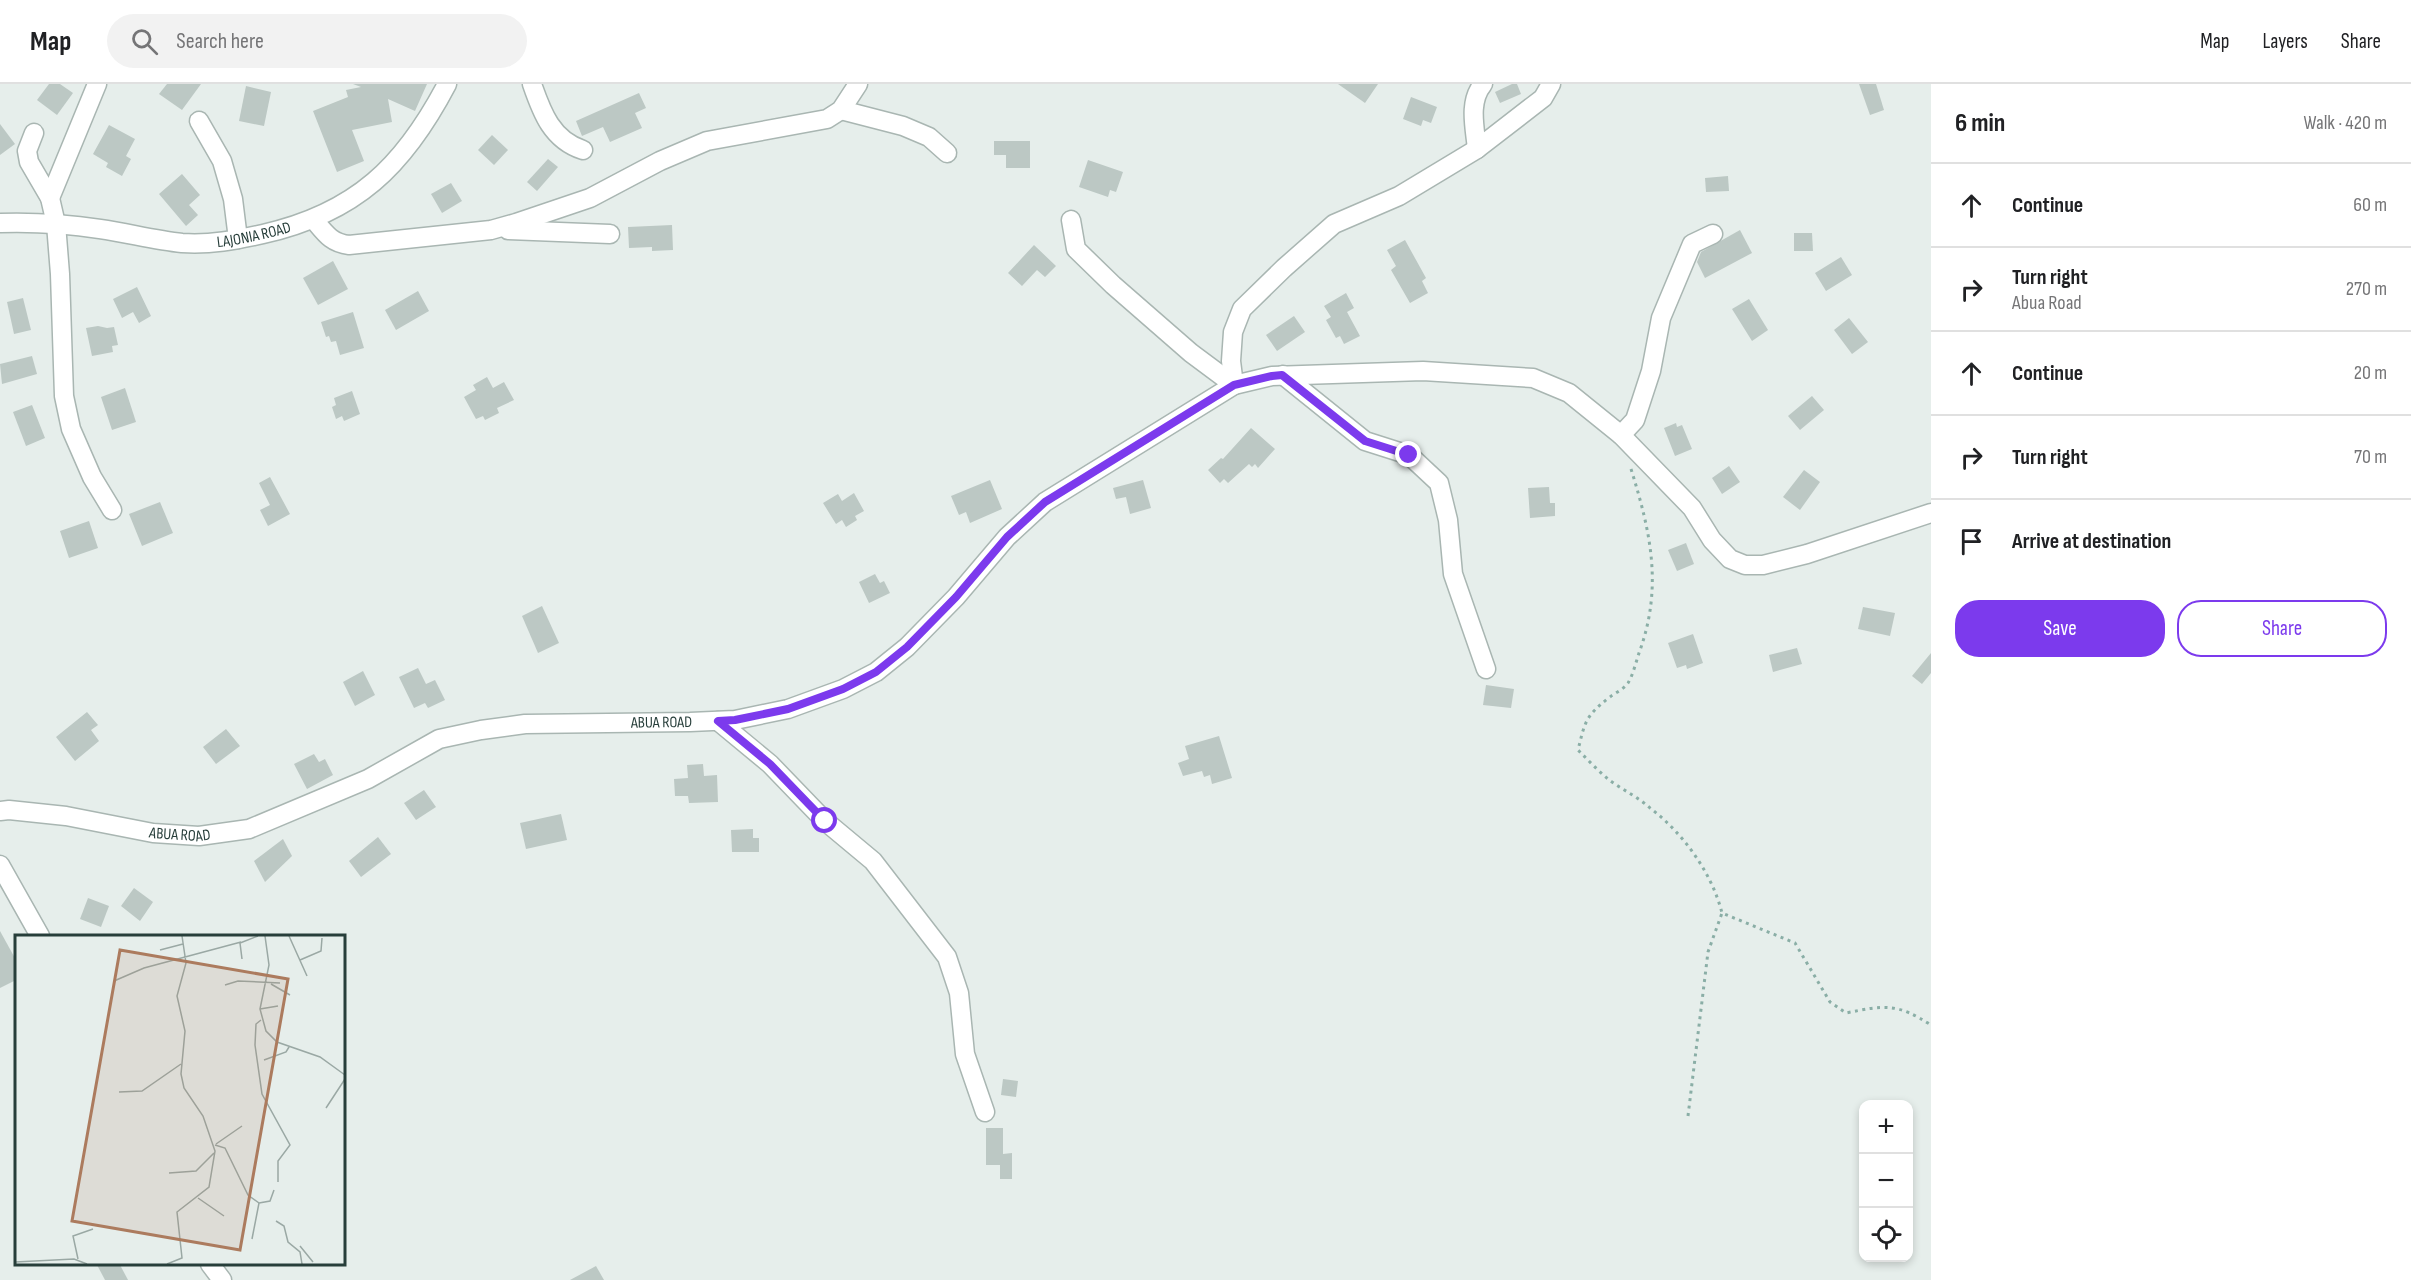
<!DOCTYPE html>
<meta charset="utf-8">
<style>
:root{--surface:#fff;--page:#f2f2f2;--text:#202124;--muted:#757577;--line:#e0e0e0;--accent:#7c3aed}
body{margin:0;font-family:"Sofia Sans Condensed",sans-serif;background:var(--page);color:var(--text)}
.controls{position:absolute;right:18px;bottom:18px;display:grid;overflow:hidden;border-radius:12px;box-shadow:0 3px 9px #0003}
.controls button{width:54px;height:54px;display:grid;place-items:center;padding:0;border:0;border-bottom:2px solid var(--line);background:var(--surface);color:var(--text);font:30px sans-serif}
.stop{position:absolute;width:18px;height:18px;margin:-14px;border:4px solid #7c3aed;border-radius:50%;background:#fff}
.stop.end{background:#7c3aed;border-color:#fff;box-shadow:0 2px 6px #0008}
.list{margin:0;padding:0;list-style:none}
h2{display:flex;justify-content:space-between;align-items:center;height:78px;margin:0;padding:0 24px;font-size:26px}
h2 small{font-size:20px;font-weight:400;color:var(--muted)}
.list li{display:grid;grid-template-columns:39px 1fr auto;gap:18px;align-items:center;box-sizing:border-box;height:84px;padding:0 24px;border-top:2px solid var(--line)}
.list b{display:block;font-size:22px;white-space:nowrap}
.list p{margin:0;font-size:20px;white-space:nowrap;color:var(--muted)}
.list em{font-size:20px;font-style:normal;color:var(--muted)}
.actions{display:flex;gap:12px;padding:18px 24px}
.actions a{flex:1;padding:14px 0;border:2px solid var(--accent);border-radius:24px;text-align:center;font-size:21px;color:var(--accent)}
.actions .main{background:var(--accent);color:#fff}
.icon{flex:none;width:33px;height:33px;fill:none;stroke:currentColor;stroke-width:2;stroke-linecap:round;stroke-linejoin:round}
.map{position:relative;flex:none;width:1931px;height:1196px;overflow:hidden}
header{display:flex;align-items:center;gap:36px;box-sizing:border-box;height:84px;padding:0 30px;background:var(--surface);border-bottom:2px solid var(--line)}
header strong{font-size:28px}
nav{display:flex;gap:33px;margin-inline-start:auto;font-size:21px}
.search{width:420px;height:54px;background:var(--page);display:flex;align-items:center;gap:15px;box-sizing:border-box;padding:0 21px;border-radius:33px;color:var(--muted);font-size:22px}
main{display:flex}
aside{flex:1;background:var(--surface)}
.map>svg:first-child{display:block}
.building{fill:#bcc8c4}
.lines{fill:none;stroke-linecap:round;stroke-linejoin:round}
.minor-casing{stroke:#a9b6b2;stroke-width:21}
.path{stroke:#8aaea6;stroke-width:3;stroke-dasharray:3 4.5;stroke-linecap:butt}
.minor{stroke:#fff;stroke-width:18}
.route{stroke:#7c3aed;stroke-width:8}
.labels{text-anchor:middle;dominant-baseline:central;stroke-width:6;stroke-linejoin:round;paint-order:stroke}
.street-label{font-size:16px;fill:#273e3a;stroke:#f7faf9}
.inset-road{fill:none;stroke:#9aa8a4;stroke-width:1.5}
.view{fill:#ac7b5e;fill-opacity:0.15;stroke:#ac7b5e;stroke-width:3}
.inset-edge{fill:none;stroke:#273e3a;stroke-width:3}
</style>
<header>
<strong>Map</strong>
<div class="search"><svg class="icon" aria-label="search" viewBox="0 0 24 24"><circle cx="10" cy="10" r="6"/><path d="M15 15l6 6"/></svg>Search here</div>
<nav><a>Map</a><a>Layers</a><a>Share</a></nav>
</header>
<main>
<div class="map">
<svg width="1931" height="1196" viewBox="0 0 1931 1196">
<rect width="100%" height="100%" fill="#e6eeeb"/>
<!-- building -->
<g class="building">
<path d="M49 0H60L73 9 57 31 37 16Z"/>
<path d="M167 0H201L182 26 159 10Z"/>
<path d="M353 0H427L415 27 388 15 392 38 352 46 364 77 337 88 313 27 348 13 346 6 361 3Z"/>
<path d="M1338 0H1378L1365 19Z"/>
<path d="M1512 0H1517L1521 10 1500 19 1495 8Z"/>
<path d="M1859 0H1876L1884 26 1870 31Z"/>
<path d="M246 2 271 8 264 42 239 37Z"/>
<path d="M639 9 646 24 635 29 642 44 610 58 603 43 582 52 576 37Z"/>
<path d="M1411 13 1437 23 1431 39 1423 36 1421 42 1403 35Z"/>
<path d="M0 40 15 60 0 71Z"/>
<path d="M109 41 135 55 126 72 131 75 122 92 106 83 108 79 93 70Z"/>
<path d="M492 51 508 66 494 81 478 66Z"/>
<path d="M994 57H1030V84H1006V71H994Z"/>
<path d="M548 75 558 83 537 107 527 98Z"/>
<path d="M1088 76 1123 88 1116 108 1110 106 1108 113 1079 103Z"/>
<path d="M182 90 200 111 189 121 198 131 186 142 159 110Z"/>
<path d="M1728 92 1729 107 1706 108 1705 94Z"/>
<path d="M451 99 462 117 442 129 431 110Z"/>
<path d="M672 141 673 166 652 167V163L629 164 628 143Z"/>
<path d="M1740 146 1752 169 1705 194 1697 178 1701 168Z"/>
<path d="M1794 149H1812L1813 167H1794Z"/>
<path d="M1405 156 1426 194 1422 197 1428 209 1410 219 1391 186 1396 182 1387 166Z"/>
<path d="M1034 161 1056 182 1045 193 1037 186 1022 202 1008 189Z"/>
<path d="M1841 173 1852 191 1826 207 1815 189Z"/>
<path d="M333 177 348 205 318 221 303 194Z"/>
<path d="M137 203 151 232 139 239 133 228 122 234 113 215Z"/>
<path d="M418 207 429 227 396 246 385 226Z"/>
<path d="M1346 209 1354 224 1347 228 1360 252 1344 260 1340 252 1336 254 1326 236 1331 233 1324 222Z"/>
<path d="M23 214 31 246 14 250 7 218Z"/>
<path d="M1749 215 1768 246 1752 257 1732 225Z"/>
<path d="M353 228 364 264 340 271 336 257 331 258 329 252 326 253 321 238Z"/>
<path d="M1294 232 1305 248 1277 267 1266 251Z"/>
<path d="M1849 234 1868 258 1852 270 1834 246Z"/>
<path d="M98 242 107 244 114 243 118 261 112 262 113 268 92 272 86 244Z"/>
<path d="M32 272 37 290 2 300 0 280Z"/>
<path d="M487 293 493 304 504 298 514 316 497 324 499 329 485 336 483 332 476 335 464 313 476 306 473 301Z"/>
<path d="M125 304 136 338 112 346 101 313Z"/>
<path d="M352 307 360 330 344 337 342 332 336 335 332 323 336 321 334 314Z"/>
<path d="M1812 312 1824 326 1800 346 1788 332Z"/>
<path d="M32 321 45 354 26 362 13 328Z"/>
<path d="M1676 339 1677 343 1682 341 1692 365 1675 372 1664 344Z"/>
<path d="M1251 344 1275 365 1258 384 1255 380 1252 383 1249 380 1228 399 1224 395 1220 399 1208 386 1221 374 1223 375Z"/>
<path d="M1729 382 1740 398 1722 410 1712 394Z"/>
<path d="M1804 386 1820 398 1800 426 1783 413Z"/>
<path d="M270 393 290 430 268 442 260 426 270 421 259 399Z"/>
<path d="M990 396 1002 425 970 439 966 428 959 431 951 412Z"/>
<path d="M1143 396 1151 424 1130 430 1126 413 1116 415 1113 404Z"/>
<path d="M1549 403 1550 419H1555V432L1530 434 1528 404Z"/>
<path d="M854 409 864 427 855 432 857 436 846 443 842 436 836 440 823 419 838 410 842 417Z"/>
<path d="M160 418 173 449 142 462 129 430Z"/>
<path d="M89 437 98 464 69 474 60 447Z"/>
<path d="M1686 459 1694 480 1677 487 1668 466Z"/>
<path d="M875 490 880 499 884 497 890 509 869 519 859 498Z"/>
<path d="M542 522 559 559 538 569 522 532Z"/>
<path d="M1863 523 1895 529 1890 552 1858 545Z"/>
<path d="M1693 550 1703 579 1687 585 1686 581 1677 584 1668 559Z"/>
<path d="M1797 564 1802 580 1773 588 1769 571Z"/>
<path d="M1931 569V589L1922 600 1912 592Z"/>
<path d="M418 584 426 600 435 596 445 616 428 624 425 619 414 624 399 593Z"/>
<path d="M363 587 375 611 355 622 343 598Z"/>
<path d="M1486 601 1514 605 1511 624 1483 621Z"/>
<path d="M87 628 98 641 91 646 99 657 75 677 56 653Z"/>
<path d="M226 645 240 662 216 680 203 663Z"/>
<path d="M1219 652 1232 694 1212 700 1210 691 1204 693 1202 687 1183 692 1178 679 1189 675 1185 662Z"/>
<path d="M314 670 319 678 325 675 333 691 307 705 294 680Z"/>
<path d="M703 680 704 692 717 691 718 718 689 719 688 712H675L674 695 688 694 687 681Z"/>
<path d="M424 706 436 723 416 736 404 719Z"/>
<path d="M561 730 567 756 526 765 520 739Z"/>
<path d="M753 745V754H759V768H732L731 746Z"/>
<path d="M378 753 391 770 361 793 349 777Z"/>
<path d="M283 755 292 772 265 798 254 777Z"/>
<path d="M134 804 153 818 140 837 121 822Z"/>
<path d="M88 814 109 822 101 843 80 835Z"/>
<path d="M0 847 16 876V896L0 904Z"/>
<path d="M1003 995 1018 997 1016 1013 1001 1011Z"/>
<path d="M986 1044H1003V1070L1012 1069V1095H1000V1081H986Z"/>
<path d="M96 1179H119L128 1196H105Z"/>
<path d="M596 1182 604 1196H570Z"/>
</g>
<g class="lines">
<!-- minor casing -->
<g class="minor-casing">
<g id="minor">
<path d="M532 0C542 29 552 56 583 66"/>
<path d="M841 26 903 42 929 53 947 69"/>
<path d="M199 37 222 77 233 115 238 155"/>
<path d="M34 49 27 67 29 78 50 114 56 140 60 190 64 312 71 345 92 393 112 426"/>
<path d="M1477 65C1475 44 1468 18 1483 0"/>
<path d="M50 114 97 0"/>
<path d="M314 136C325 149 331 159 349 161L491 146 516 139 590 114 660 77 707 57 827 35 841 26 858 0"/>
<path d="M1071 136 1076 165 1113 201 1191 269 1234 301"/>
<path id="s1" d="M0 139C33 138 67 140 100 145 128 149 154 156 182 159 210 161 236 156 263 150 356 129 404 82 447 0"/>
<path d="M508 146 610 150"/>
<path d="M1283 291 1365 357 1409 371 1439 399 1448 436 1453 490 1486 585"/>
<path d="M1234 301 1231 277 1233 248 1242 225 1284 184 1334 140 1399 112 1477 65 1543 14 1551 0"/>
<path d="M1621 351 1635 336 1651 287 1661 234 1692 160 1713 150"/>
<path d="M718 637 770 680 825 737 873 777 947 873 959 909 965 970 985 1028"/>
<path id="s2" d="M0 727 9 726 66 732 153 749 199 752 249 745 368 695 439 655 481 646 525 640 690 638 735 636 788 625 843 605 876 588 907 563 956 513 1007 453 1045 418 1234 301 1272 292 1423 287 1533 294 1569 309 1621 351 1692 424 1712 456 1730 475 1745 481H1763L1807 470 1931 429"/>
<path d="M0 781 40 852"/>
<path d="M210 1180 222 1196"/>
</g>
</g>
<!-- path -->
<g class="path">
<path d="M1631 385C1651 449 1663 504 1639 569 1636 578 1633 591 1628 599 1624 605 1615 609 1610 613 1585 632 1585 638 1578 666 1589 677 1600 689 1612 698 1625 707 1639 714 1650 724 1683 749 1712 789 1722 829"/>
<path d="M1688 1032 1708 868 1722 829 1795 859 1830 918 1846 929C1885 921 1897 919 1931 941"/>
</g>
<!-- minor -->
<use href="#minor" class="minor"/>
</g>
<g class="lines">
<!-- route -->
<path class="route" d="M825 737 770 680 718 637 735 636 788 625 843 605 876 588 907 563 956 513 1007 453 1045 418 1234 301 1272 292 1282 291 1365 357 1409 371"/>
</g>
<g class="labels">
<!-- street labels -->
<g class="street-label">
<text stroke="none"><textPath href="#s1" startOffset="256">LAJONIA ROAD</textPath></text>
<text stroke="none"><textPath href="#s2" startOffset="686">ABUA ROAD</textPath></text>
<text stroke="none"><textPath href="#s2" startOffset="182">ABUA ROAD</textPath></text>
</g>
</g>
<!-- overview -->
<g transform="translate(15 851)">
<rect width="330" height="330" fill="#e6eeeb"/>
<path class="inset-road" d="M250 1 254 30 245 74 251 96 262 107 305 122 330 140M274 1 292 41M145 15 168 9M227 24 225 8 243 1M285 25 306 16 307 3M99 46 129 33 226 7M256 49 275 60M210 50 223 46 265 48M245 74 263 71M246 85 241 89 240 110 247 159 275 210 263 226V247M249 125 271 117 274 112M104 157 127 156 166 129M311 173 330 144M201 209 227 191M200 210 210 213 233 260 244 268 237 304M154 238 181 236 199 218M183 263 209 281M244 268 255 266 259 255M261 286 269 291 273 307 285 317 287 329M285 311 298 327M63 324 58 301 78 294M0 327 59 324 72 329M152 329 167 323 162 277 194 252 200 216 188 181 169 153 166 139 170 96 162 61 171 28 167 1"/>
<path class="view" d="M105 15 273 44 225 315 57 286Z"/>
<rect width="330" height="330" class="inset-edge"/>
</g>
</svg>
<div class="controls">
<button>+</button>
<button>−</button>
<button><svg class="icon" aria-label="locate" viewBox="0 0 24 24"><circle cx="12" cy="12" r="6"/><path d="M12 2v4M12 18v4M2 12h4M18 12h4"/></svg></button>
</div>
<div class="stop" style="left:825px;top:737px"></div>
<div class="stop end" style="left:1409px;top:371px"></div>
</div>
<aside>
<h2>6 min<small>Walk · 420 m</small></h2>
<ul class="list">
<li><svg class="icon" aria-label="ahead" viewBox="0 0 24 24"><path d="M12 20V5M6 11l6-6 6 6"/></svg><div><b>Continue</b></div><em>60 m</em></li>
<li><svg class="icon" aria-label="right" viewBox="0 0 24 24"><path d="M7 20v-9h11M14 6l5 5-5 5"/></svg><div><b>Turn right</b><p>Abua Road</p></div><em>270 m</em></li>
<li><svg class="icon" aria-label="ahead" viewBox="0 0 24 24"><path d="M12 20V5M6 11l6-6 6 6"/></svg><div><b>Continue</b></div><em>20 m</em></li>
<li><svg class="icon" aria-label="right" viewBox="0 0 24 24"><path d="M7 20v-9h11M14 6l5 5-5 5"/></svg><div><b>Turn right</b></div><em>70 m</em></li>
<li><svg class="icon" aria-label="arrive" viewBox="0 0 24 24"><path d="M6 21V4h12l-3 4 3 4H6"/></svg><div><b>Arrive at destination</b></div></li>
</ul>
<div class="actions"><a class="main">Save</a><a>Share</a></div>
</aside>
</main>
